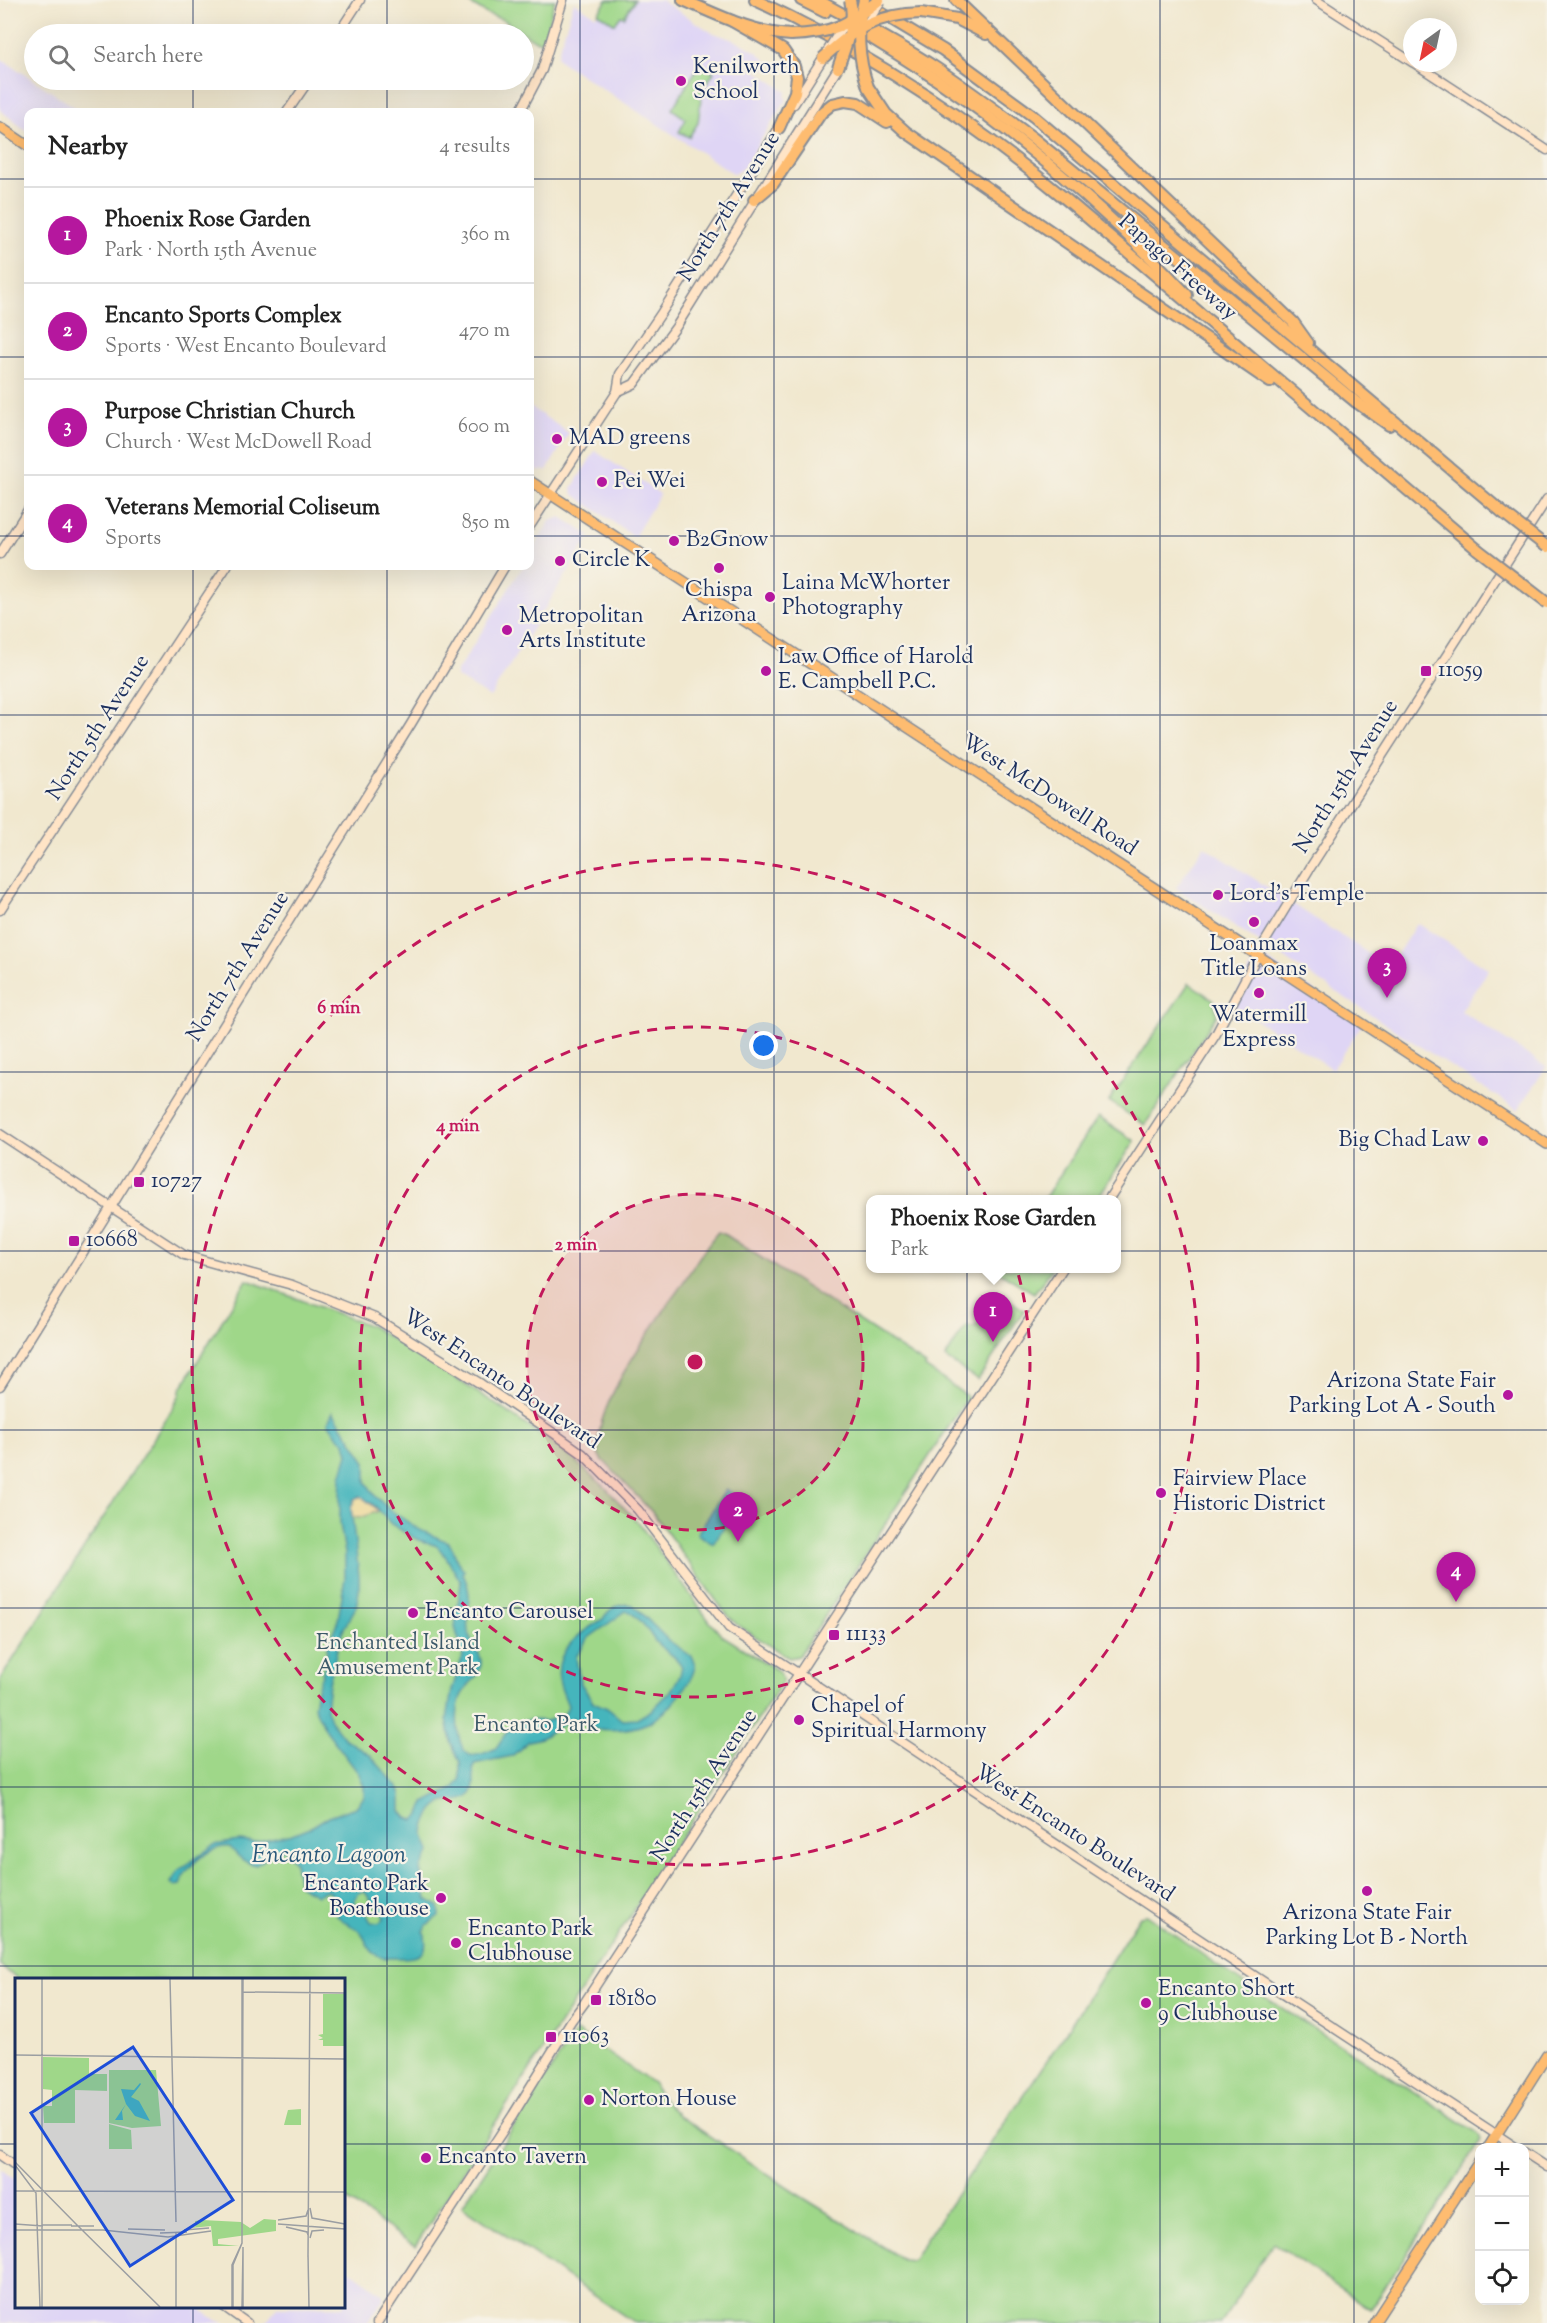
<!DOCTYPE html>
<meta charset="utf-8">
<style>
:root{--surface:#fff;--page:#f2f2f2;--text:#222;--muted:#767676;--line:#e0e0e0;--accent:#b5179e}
body{margin:0;font-family:"Sorts Mill Goudy",serif;background:var(--page);color:var(--text)}
.controls{position:absolute;right:18px;bottom:18px;display:grid;overflow:hidden;border-radius:12px;box-shadow:0 6px 24px #0002}
.controls button{width:54px;height:54px;display:grid;place-items:center;padding:0;border:0;border-bottom:2px solid var(--line);background:var(--surface);color:var(--text);font:30px sans-serif}
.compass{position:absolute;left:1403px;top:18px;width:54px;height:54px;border-radius:50%;background:var(--surface);box-shadow:0 6px 24px #0002;rotate:213deg}
.you{position:absolute;left:764px;top:1046px;width:21px;height:21px;margin:-15px;border:4px solid #fff;border-radius:50%;background:#1a73e8;box-shadow:0 0 0 9px #1a73e833}
.badge{display:grid;place-items:center;width:39px;height:39px;border-radius:50%;background:var(--accent);color:#fff;font-size:20px;font-weight:700}
.pin{position:absolute;translate:-50% -50px;filter:drop-shadow(0 2px 3px #0008)}
.pin::after{content:'';position:absolute;top:32px;width:21px;height:18px;background:inherit;clip-path:polygon(0 0,100% 0,50% 100%)}
.popup{position:absolute;left:866px;top:1195px;width:255px;height:78px;box-sizing:border-box;display:grid;place-content:center;border-radius:12px;background:var(--surface);filter:drop-shadow(0 2px 4px #0005);font-size:20px;white-space:nowrap;color:var(--muted)}
.popup b{font-size:22px;color:var(--text)}
.popup::after{content:'';position:absolute;left:50%;top:100%;margin-left:-12px;border:12px solid transparent;border-top-color:var(--surface)}
.list{margin:0;padding:0;list-style:none}
h2{display:flex;justify-content:space-between;align-items:center;height:78px;margin:0;padding:0 24px;font-size:26px}
h2 small{font-size:20px;font-weight:400;color:var(--muted)}
.list li{display:grid;grid-template-columns:39px 1fr auto;gap:18px;align-items:center;box-sizing:border-box;height:96px;padding:0 24px;border-top:2px solid var(--line)}
.list b{display:block;font-size:22px;white-space:nowrap}
.list p{margin:0;font-size:20px;white-space:nowrap;color:var(--muted)}
.list em{font-size:20px;font-style:normal;color:var(--muted)}
.icon{flex:none;width:33px;height:33px;fill:none;stroke:currentColor;stroke-width:2;stroke-linecap:round;stroke-linejoin:round}
.map{position:relative;flex:none;width:1547px;height:2323px;overflow:hidden}
.search{position:absolute;background:var(--surface);box-shadow:0 6px 24px #0002;left:24px;top:24px;width:510px;height:66px;display:flex;align-items:center;gap:15px;box-sizing:border-box;padding:0 21px;border-radius:33px;color:var(--muted);font-size:22px}
.panel{position:absolute;background:var(--surface);box-shadow:0 6px 24px #0002;left:24px;top:108px;width:510px;height:462px;border-radius:12px}
.map>svg:first-child{display:block}
.built{fill:#dfd5f5}
.green{fill:#9fd789;stroke:#5d8374;stroke-width:1.5}
.sand{fill:#eeda9e;stroke:#84847e;stroke-width:1.5}
.water{fill:#45b5bc;stroke:#30728d;stroke-width:1.5;fill-rule:evenodd}
.lines{fill:none;stroke-linecap:round;stroke-linejoin:round}
.secondary-casing{stroke:#868c96;stroke-width:11}
.primary-casing{stroke:#868c96;stroke-width:12}
.highway-casing{stroke:#868c96;stroke-width:14}
.secondary{stroke:#ffe4c6;stroke-width:8}
.primary{stroke:#febc70;stroke-width:9}
.highway{stroke:#febc70;stroke-width:10}
.secondary-bridge-casing{stroke:#868c96;stroke-width:11;stroke-linecap:butt}
.highway-bridge-casing{stroke:#868c96;stroke-width:14;stroke-linecap:butt}
.secondary-bridge{stroke:#ffe4c6;stroke-width:8}
.highway-bridge{stroke:#febc70;stroke-width:10}
.grid{fill:none;stroke:#1b2f5e;stroke-width:1.5;stroke-opacity:0.55}
.ring{fill:none;stroke:#c2185b;stroke-width:3;stroke-dasharray:10 8}
.poi-dot{fill:#b5179e;stroke:#f7f3e8;stroke-width:2}
.labels{text-anchor:middle;dominant-baseline:central;stroke-width:4.5;stroke-linejoin:round;paint-order:stroke}
.poi-label{font-size:22px;fill:#1b2f5e;stroke:#f7f3e8;text-anchor:start}
.street-label{font-size:22px;fill:#1b2f5e;stroke:#f7f3e8}
.park-label{font-size:22px;fill:#3c5969;stroke:#f7f3e8}
.water-label{font-size:24px;font-style:italic;fill:#28577a;stroke:#f7f3e8}
.inset-road{fill:none;stroke:#9b9ea2;stroke-width:1.5}
.view{fill:#1d4ed8;fill-opacity:0.15;stroke:#1d4ed8;stroke-width:3}
.inset-edge{fill:none;stroke:#1b2f5e;stroke-width:3}
.centre{fill:#c2185b;stroke:#f7f3e8;stroke-width:3}
.ring-label{font-size:18px;text-anchor:middle;font-weight:bold;fill:#c2185b;stroke:#f7f3e8;stroke-width:4.5;stroke-linejoin:round;paint-order:stroke}
</style>
<div class="map">
<svg width="1547" height="2323" viewBox="0 0 1547 2323">
<rect width="100%" height="100%" fill="#f7f3e8"/>
<filter id="ink" filterUnits="userSpaceOnUse"><feTurbulence type="fractalNoise" baseFrequency=".0167" numOctaves="2"/><feDisplacementMap in="SourceGraphic" scale="12" xChannelSelector="R" yChannelSelector="G"/><feConvolveMatrix kernelMatrix="1 2 1 2 8 2 1 2 1" color-interpolation-filters="sRGB"/></filter>
<filter id="wash" filterUnits="userSpaceOnUse"><feTurbulence type="fractalNoise" baseFrequency=".008" numOctaves="4" result="noise"/><feDisplacementMap in="SourceGraphic" scale="24" xChannelSelector="R" yChannelSelector="G"/><feGaussianBlur stdDeviation="1.35" result="paint"/><feColorMatrix in="noise" values="0 0 0 0 0 0 0 0 0 0 0 0 0 0 0 0 0 1.4 0 .05"/><feComposite in="paint" operator="in"/></filter>
<g filter="url(#wash)">
<rect width="100%" height="100%" fill="#f1e8cf"/>
<!-- built -->
<g class="built">
<path d="M606 0H661L711 32 739 42 757 52 770 64 767 70 747 59 745 61 746 64 787 92 784 97 787 99 743 168 734 174 560 61 557 56 574 2 596 16Z"/>
<path d="M0 58 82 112H28V132L0 110Z"/>
<path d="M530 407 569 433 547 470 538 471 530 465Z"/>
<path d="M595 451 660 494 634 537 573 494 572 488Z"/>
<path d="M561 517 590 536 490 697 458 678 456 673 523 566H530V555L550 521Z"/>
<path d="M1204 846 1389 967 1417 923 1489 969 1461 1011 1546 1067 1518 1110 1176 888Z"/>
<path d="M1258 954 1363 1023 1332 1069 1232 1004Z"/>
<path d="M0 2169 16 2180V2306L196 2307 216 2320 225 2323H0Z"/>
<path d="M344 2266 383 2294V2300L367 2323H265L277 2307 344 2306Z"/>
</g>
<!-- green -->
<g class="green">
<path d="M464 0H555L543 42 534 40 504 20 487 14Z"/>
<path d="M607 0H635L624 17 621 16 615 24 598 13Z"/>
<path d="M700 64 714 72 702 91 698 123 689 137 679 132 686 119 672 109Z"/>
<path d="M1189 983 1214 1000 1217 1015 1145 1125 1109 1101Z"/>
<path d="M1098 1117 1135 1141 1097 1199H1044Z"/>
<path d="M718 1232 726 1235 926 1365 925 1367 968 1397 799 1656 789 1658 736 1624 723 1610 653 1513 599 1456C589 1410 651 1331 676 1293 690 1273 702 1250 718 1232Z"/>
<path d="M997 1269V1268L1052 1269 1034 1293 996 1270Z"/>
<path d="M247 1280 371 1326 485 1397 561 1449 604 1486 640 1525 710 1622 723 1636 780 1672 783 1681 415 2246 344 2198V1980H20L0 1966V1680L173 1408 180 1394V1390Z"/>
<path d="M996 1291 1024 1310 978 1380 945 1358 966 1326 973 1327 979 1324Z"/>
<path d="M1147 1915 1241 1982 1478 2133 1481 2140 1371 2309 1273 2243 1221 2323H635L462 2206 576 2031 652 2083 668 2105 679 2116 794 2192 902 2259 912 2260 1062 2038 1140 1916Z"/>
</g>
<!-- sand -->
<path class="sand" d="M361 1496 379 1511 359 1518 351 1517V1505L355 1498Z"/>
<!-- water -->
<g class="water">
<path d="M333 1412 366 1462V1482L375 1496 390 1510 420 1530 448 1542 453 1549 457 1561 464 1570 463 1574C475 1599 465 1608 468 1632 470 1643 482 1652 481 1664 480 1678 464 1686 460 1699 456 1712 455 1748 470 1755 476 1757 491 1751 496 1748L506 1733 519 1722 529 1720 547 1721 564 1715 568 1706C565 1697 560 1688 559 1679 554 1650 581 1632 603 1619 609 1608 621 1602 633 1605L668 1640 691 1656 695 1664C695 1673 689 1681 684 1689 661 1723 638 1733 597 1729 587 1728 581 1719 572 1718L541 1738 529 1741 512 1756 474 1764C471 1773 477 1782 472 1792 463 1810 439 1789 428 1820 426 1824 424 1828 424 1834 425 1840 429 1846 430 1852L420 1870 427 1899 439 1907 440 1915 427 1925 424 1931C430 1956 420 1958 398 1958 390 1958 382 1959 375 1954 366 1947 366 1938 359 1930 340 1921 332 1915 331 1893L326 1890 317 1895 299 1885 295 1863 286 1850H278L256 1865C243 1863 238 1856 230 1847 214 1845 196 1859 187 1871 183 1875 182 1881 180 1885L174 1886 171 1883 178 1871 214 1845 239 1841 255 1843 293 1834 313 1826 329 1816 356 1807 364 1797V1787L359 1774 326 1730 314 1707 317 1689 326 1662 328 1644 338 1620 345 1578V1553L340 1524V1496L341 1477 348 1454 345 1442 338 1437 328 1422ZM361 1496 376 1507 391 1524 414 1538 437 1546 446 1557 461 1582 455 1627 463 1655 452 1690 447 1719 451 1742 460 1762V1780L453 1789 424 1803 420 1815 414 1820 407 1818 401 1811V1794L397 1786 370 1755 345 1739 330 1720 326 1709 329 1683 339 1642 344 1628 356 1607 359 1591V1576L351 1508 354 1499ZM626 1611C638 1614 648 1631 655 1641 663 1651 677 1655 682 1667L680 1675 671 1691 652 1710 637 1719 622 1720 607 1708 593 1702 580 1682 576 1657 587 1639ZM364 1891 377 1908 381 1910 384 1918 379 1923 371 1922 366 1913 355 1905V1898L359 1893Z"/>
<path d="M726 1489 742 1500 713 1544 697 1534Z"/>
</g>
</g>
<g filter="url(#ink)">
<g class="lines">
<!-- secondary casing -->
<g class="secondary-casing">
<g id="secondary">
<path d="M1316 0 1412 62"/>
<path d="M338 34 360 0"/>
<path d="M1414 63 1547 150"/>
<path d="M794 104 823 58"/>
<path d="M287 112 309 80"/>
<path d="M520 112 542 70 563 0"/>
<path d="M617 392 634 384 676 327 838 68"/>
<path d="M530 526 617 392 620 374 662 312 781 125"/>
<path d="M0 554 28 510"/>
<path d="M0 910 227 566"/>
<path d="M0 1134 184 1255 292 1285 375 1318 481 1384 555 1434 583 1454 638 1510 729 1628 807 1679 1261 1980 1517 2148"/>
<path d="M1108 1200 1216 1034 1263 945 1310 868 1547 499"/>
<path d="M0 1386 411 724 505 566"/>
<path d="M1524 2152 1547 2167"/>
<path d="M0 2155 16 2166"/>
<path d="M223 2306 247 2323"/>
<path d="M377 2323 513 2115 571 2021 585 2002 1063 1268"/>
</g>
</g>
<!-- primary casing -->
<g class="primary-casing">
<g id="primary">
<path d="M0 127 28 146"/>
<path d="M530 481 1547 1144"/>
<path d="M1488 2148 1547 2055"/>
<path d="M1374 2323 1480 2160"/>
</g>
</g>
<!-- highway casing -->
<g class="highway-casing">
<g id="highway">
<path d="M683 0C718 15 753 33 791 35"/>
<path d="M755 0C868 52 972 121 1067 200L1477 549"/>
<path d="M801 0 825 12"/>
<path d="M817 0C857 22 898 43 936 68 969 90 1001 114 1033 138L1356 402 1389 425"/>
<path d="M956 0 1293 322 1308 343"/>
<path d="M868 5 943 50 1033 116 1502 512"/>
<path d="M921 13 957 19 986 34"/>
<path d="M732 21 783 50 794 66 797 77 795 92 779 128"/>
<path d="M854 28C979 100 1089 191 1187 295"/>
<path d="M868 87 886 114 906 132 1270 382"/>
<path d="M754 200 773 184 821 113 832 104 845 101 858 103 887 122"/>
</g>
</g>
<!-- secondary -->
<use href="#secondary" class="secondary"/>
<!-- primary -->
<use href="#primary" class="primary"/>
<!-- highway -->
<use href="#highway" class="highway"/>
<!-- secondary-bridge casing -->
<g class="secondary-bridge-casing">
<g id="secondary-bridge">
<path d="M866 25 881 1"/>
<path d="M828 50 845 23"/>
</g>
</g>
<!-- highway-bridge casing -->
<g class="highway-bridge-casing">
<g id="highway-bridge">
<path d="M864 0C856 30 858 58 868 87"/>
<path d="M791 35C831 34 848 25 879 0"/>
<path d="M823 58C854 29 877 14 921 13"/>
<path d="M838 68C845 47 856 23 850 0"/>
<path d="M1502 512 1547 547"/>
<path d="M1477 549 1547 603"/>
</g>
</g>
<!-- secondary-bridge -->
<use href="#secondary-bridge" class="secondary-bridge"/>
<!-- highway-bridge -->
<use href="#highway-bridge" class="highway-bridge"/>
</g>
</g>
<!-- grid -->
<path class="grid" d="M193 0V34M387 0V34M580 0V2323M774 0V2323M967 0V2323M1160 0V2323M1354 0V2323M193 80V112M387 80V112M0 179H28M530 179H1547M0 357H28M530 357H1547M0 536H28M530 536H1547M193 566V1980M387 566V2323M0 715H1547M0 893H1547M0 1072H1547M0 1251H1547M0 1430H1547M0 1608H1547M0 1787H1547M0 1966H1547M0 2144H16M344 2144H1547M193 2306V2323"/>
<!-- distance rings -->
<circle cx="695" cy="1362" r="168" fill="#c2185b" fill-opacity=".12"/>
<g class="ring">
<circle cx="695" cy="1362" r="168"/>
<circle cx="695" cy="1362" r="335"/>
<circle cx="695" cy="1362" r="503"/>
</g>
<!-- markers -->
<g class="poi-dot">
<circle cx="681" cy="81" r="6"/>
<circle cx="557" cy="439" r="6"/>
<circle cx="602" cy="482" r="6"/>
<circle cx="674" cy="541" r="6"/>
<circle cx="560" cy="561" r="6"/>
<circle cx="719" cy="568" r="6"/>
<circle cx="770" cy="597" r="6"/>
<circle cx="507" cy="630" r="6"/>
<circle cx="766" cy="671" r="6"/>
<rect x="1420" y="665" width="12" height="12" rx="3"/>
<circle cx="1218" cy="895" r="6"/>
<circle cx="1254" cy="922" r="6"/>
<circle cx="1259" cy="993" r="6"/>
<circle cx="1483" cy="1141" r="6"/>
<rect x="133" y="1176" width="12" height="12" rx="3"/>
<rect x="68" y="1235" width="12" height="12" rx="3"/>
<circle cx="1508" cy="1395" r="6"/>
<circle cx="1161" cy="1493" r="6"/>
<circle cx="413" cy="1613" r="6"/>
<rect x="828" y="1629" width="12" height="12" rx="3"/>
<circle cx="799" cy="1720" r="6"/>
<circle cx="1367" cy="1891" r="6"/>
<circle cx="441" cy="1898" r="6"/>
<circle cx="456" cy="1943" r="6"/>
<rect x="590" y="1994" width="12" height="12" rx="3"/>
<circle cx="1146" cy="2003" r="6"/>
<rect x="545" y="2031" width="12" height="12" rx="3"/>
<circle cx="589" cy="2100" r="6"/>
<circle cx="426" cy="2158" r="6"/>
</g>
<g class="labels">
<!-- poi labels -->
<g class="poi-label">
<text x="693" y="68">Kenilworth<tspan x="693" dy="25">School</tspan></text>
<text x="569" y="439">MAD greens</text>
<text x="614" y="482">Pei Wei</text>
<text x="686" y="541">B2Gnow</text>
<text x="572" y="561">Circle K</text>
<text x="782" y="584">Laina McWhorter<tspan x="782" dy="25">Photography</tspan></text>
<text x="719" y="591" text-anchor="middle">Chispa<tspan x="719" dy="25">Arizona</tspan></text>
<text x="519" y="617">Metropolitan<tspan x="519" dy="25">Arts Institute</tspan></text>
<text x="778" y="658">Law Office of Harold<tspan x="778" dy="25">E. Campbell P.C.</tspan></text>
<text x="1438" y="671">11059</text>
<text x="1230" y="895">Lord's Temple</text>
<text x="1254" y="945" text-anchor="middle">Loanmax<tspan x="1254" dy="25">Title Loans</tspan></text>
<text x="1259" y="1016" text-anchor="middle">Watermill<tspan x="1259" dy="25">Express</tspan></text>
<text x="1471" y="1141" text-anchor="end">Big Chad Law</text>
<text x="151" y="1182">10727</text>
<text x="86" y="1241">10668</text>
<text x="1496" y="1382" text-anchor="end">Arizona State Fair<tspan x="1496" dy="25">Parking Lot A - South</tspan></text>
<text x="1173" y="1480">Fairview Place<tspan x="1173" dy="25">Historic District</tspan></text>
<text x="425" y="1613">Encanto Carousel</text>
<text x="846" y="1635">11133</text>
<text x="811" y="1707">Chapel of<tspan x="811" dy="25">Spiritual Harmony</tspan></text>
<text x="429" y="1885" text-anchor="end">Encanto Park<tspan x="429" dy="25">Boathouse</tspan></text>
<text x="1367" y="1914" text-anchor="middle">Arizona State Fair<tspan x="1367" dy="25">Parking Lot B - North</tspan></text>
<text x="468" y="1930">Encanto Park<tspan x="468" dy="25">Clubhouse</tspan></text>
<text x="1158" y="1990">Encanto Short<tspan x="1158" dy="25">9 Clubhouse</tspan></text>
<text x="608" y="2000">18180</text>
<text x="563" y="2037">11063</text>
<text x="601" y="2100">Norton House</text>
<text x="438" y="2158">Encanto Tavern</text>
</g>
<!-- street labels -->
<g class="street-label">
<text transform="translate(730 207) rotate(-58)">North 7th Avenue</text>
<text transform="translate(1177 268) rotate(41)">Papago Freeway</text>
<text transform="translate(99 728) rotate(-57)">North 5th Avenue</text>
<text transform="translate(1347 777) rotate(-58)">North 15th Avenue</text>
<text transform="translate(1049 796) rotate(33)">West McDowell Road</text>
<text transform="translate(239 967) rotate(-58)">North 7th Avenue</text>
<text transform="translate(501 1380) rotate(34)">West Encanto Boulevard</text>
<text transform="translate(705 1786) rotate(-57)">North 15th Avenue</text>
<text transform="translate(1074 1834) rotate(33)">West Encanto Boulevard</text>
</g>
<!-- park labels -->
<g class="park-label">
<text x="398" y="1644">Enchanted Island<tspan x="398" dy="25">Amusement Park</tspan></text>
<text x="536" y="1726">Encanto Park</text>
</g>
<!-- water labels -->
<g class="water-label">
<text x="329" y="1856">Encanto Lagoon</text>
</g>
</g>
<!-- overview -->
<g transform="translate(15 1978)">
<rect width="330" height="330" fill="#f1e8cf"/>
<path d="M308 16H330V68H308V62H303L308 60 303 57 308 56ZM28 79 74 80V96H92V113L60 112V145H29L28 128H37V112L28 111ZM94 92H141L146 148 117 150 94 145ZM286 131V147H269L273 132ZM94 146 116 152 117 171H94ZM249 241 261 242V253L203 261V266L224 268H198L196 248 176 250 181 248 180 243 187 242 226 244 235 250Z" fill="#9fd789"/>
<path d="M125 105 126 106 124 109 116 119 124 123 135 143 120 138 111 126 107 133 108 142H100L111 126 106 111 119 112Z" fill="#45b5bc"/>
<path class="inset-road" d="M155 1 161 244M227 14 330 15M0 77 330 81M0 184 61 246M0 187 21 215 25 329M0 213 330 214M295 230 297 240 330 246M263 242 291 238 293 232M60 245 145 329M0 246 28 248M263 246 330 251M27 247H57M56 248H79M271 249 292 254 293 257M113 251 150 252M0 252H88L153 259 196 253M169 252 194 250M145 255 172 254M295 260 297 253 309 252M293 276 294 329M293 279 295 1M27 329V1M161 329V255M217 329V287L227 265V1M218 329V287L227 265 228 1M227 329 228 271M228 329V269"/>
<path class="view" d="M118 69 218 222 115 288 16 135Z"/>
<rect width="330" height="330" class="inset-edge"/>
</g>
<circle cx="695" cy="1362" r="9" class="centre"/>
<g class="ring-label">
<text x="339" y="1013">6 min</text>
<text x="458" y="1131">4 min</text>
<text x="576" y="1250">2 min</text>
</g>
</svg>
<div class="controls">
<button>+</button>
<button>−</button>
<button><svg class="icon" aria-label="locate" viewBox="0 0 24 24"><circle cx="12" cy="12" r="6"/><path d="M12 2v4M12 18v4M2 12h4M18 12h4"/></svg></button>
</div>
<svg class="compass" viewBox="-18 -18 36 36"><path d="M0-13l5 13h-10z" fill="#e53935"/><path d="M0 13l5-13h-10z" fill="#767676"/></svg>
<div class="you"></div>
<div class="pin badge" style="left:993px;top:1342px">1</div>
<div class="popup"><b>Phoenix Rose Garden</b>Park</div>
<div class="pin badge" style="left:738px;top:1542px">2</div>
<div class="pin badge" style="left:1387px;top:998px">3</div>
<div class="pin badge" style="left:1456px;top:1602px">4</div>
<div class="search"><svg class="icon" aria-label="search" viewBox="0 0 24 24"><circle cx="10" cy="10" r="6"/><path d="M15 15l6 6"/></svg>Search here</div>
<section class="panel">
<h2>Nearby<small>4 results</small></h2>
<ul class="list">
<li><span class="badge">1</span><div><b>Phoenix Rose Garden</b><p>Park · North 15th Avenue</p></div><em>360 m</em></li>
<li><span class="badge">2</span><div><b>Encanto Sports Complex</b><p>Sports · West Encanto Boulevard</p></div><em>470 m</em></li>
<li><span class="badge">3</span><div><b>Purpose Christian Church</b><p>Church · West McDowell Road</p></div><em>600 m</em></li>
<li><span class="badge">4</span><div><b>Veterans Memorial Coliseum</b><p>Sports</p></div><em>850 m</em></li>
</ul>
</section>
</div>
